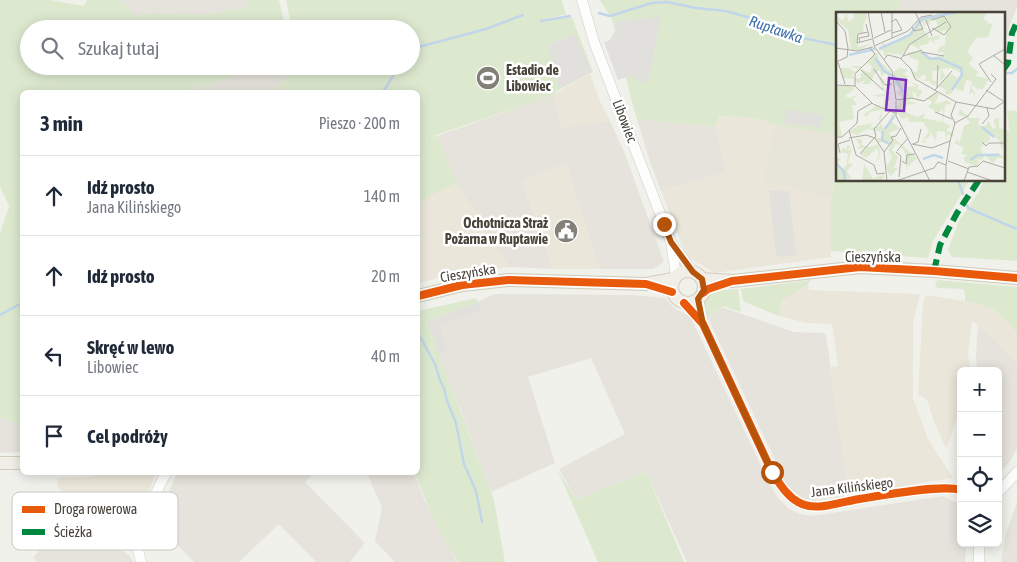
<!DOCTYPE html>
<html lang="pl">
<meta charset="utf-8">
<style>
:root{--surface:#fff;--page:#f6f6f7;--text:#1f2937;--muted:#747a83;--line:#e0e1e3}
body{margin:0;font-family:"Asap Condensed",sans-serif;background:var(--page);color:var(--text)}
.controls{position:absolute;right:15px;bottom:15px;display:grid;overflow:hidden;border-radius:8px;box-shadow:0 2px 12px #0003}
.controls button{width:45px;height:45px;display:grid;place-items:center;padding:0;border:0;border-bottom:1px solid var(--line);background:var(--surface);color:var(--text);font:25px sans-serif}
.stop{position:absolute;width:15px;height:15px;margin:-11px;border:4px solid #b45309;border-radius:50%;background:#fff}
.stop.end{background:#b45309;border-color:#fff;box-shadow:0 1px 5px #0008}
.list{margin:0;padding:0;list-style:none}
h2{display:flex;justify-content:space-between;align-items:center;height:65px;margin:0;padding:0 20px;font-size:21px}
h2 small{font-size:16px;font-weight:400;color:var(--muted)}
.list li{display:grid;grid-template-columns:32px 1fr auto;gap:15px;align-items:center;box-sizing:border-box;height:80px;padding:0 20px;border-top:1px solid var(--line)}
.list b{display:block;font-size:19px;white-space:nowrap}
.list p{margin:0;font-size:16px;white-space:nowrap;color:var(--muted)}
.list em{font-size:16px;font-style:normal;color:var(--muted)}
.icon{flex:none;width:28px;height:28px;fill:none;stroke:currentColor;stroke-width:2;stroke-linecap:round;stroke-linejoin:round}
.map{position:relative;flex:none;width:1017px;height:562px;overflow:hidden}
.search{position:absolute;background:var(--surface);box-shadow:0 2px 12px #0003;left:20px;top:20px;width:400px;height:55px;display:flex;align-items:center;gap:12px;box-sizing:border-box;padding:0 18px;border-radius:28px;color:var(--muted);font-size:19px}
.panel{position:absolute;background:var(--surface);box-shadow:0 2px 12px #0003;left:20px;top:90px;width:400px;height:385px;border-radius:8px}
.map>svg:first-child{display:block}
.residential{fill:#e5e3db}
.commercial{fill:#ebe6da}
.education{fill:#e7e5d9}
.green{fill:#dde9cf}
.parking{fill:#e1e0dc}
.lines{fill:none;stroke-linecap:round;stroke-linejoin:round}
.stream{stroke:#c2d6ea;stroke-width:2.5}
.minor-casing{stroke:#cfceca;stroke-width:11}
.major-casing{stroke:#d1cdbc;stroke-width:14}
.minor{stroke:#fdfdfc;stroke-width:10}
.major{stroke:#f0eee6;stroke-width:12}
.quiet{stroke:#00873e;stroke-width:6;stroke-dasharray:12 6;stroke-linecap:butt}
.cycleway-casing{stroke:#fff;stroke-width:11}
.cycleway{stroke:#e8590c;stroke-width:8}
.route{stroke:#b45309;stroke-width:6}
.labels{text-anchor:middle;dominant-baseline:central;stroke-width:5;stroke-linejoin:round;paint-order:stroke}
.poi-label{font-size:14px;font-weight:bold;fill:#474339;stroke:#fff;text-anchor:start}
.street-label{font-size:14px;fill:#474339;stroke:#fff}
.water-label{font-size:15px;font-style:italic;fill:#3d71a8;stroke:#fff}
.inset-river{fill:none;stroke:#c2d6ea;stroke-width:2.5}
.inset-road{fill:none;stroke:#adaba4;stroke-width:1}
.view{fill:#7b2cbf;fill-opacity:0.15;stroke:#7b2cbf;stroke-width:2.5}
.inset-edge{fill:none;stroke:#474339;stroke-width:2.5}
.key{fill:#fff;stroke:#c8c7c4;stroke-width:1}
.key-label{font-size:14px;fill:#474339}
</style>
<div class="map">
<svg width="1017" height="562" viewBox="0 0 1017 562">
<rect width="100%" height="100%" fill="#f1f1ec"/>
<!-- residential -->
<g class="residential">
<path d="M121 0H250L247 7 204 15 152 13 135 16Z"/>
<path d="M902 0H1017V7L1010 24 1003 52V14H896Z"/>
<path d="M265 66H296L273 92H179L209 85Z"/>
<path d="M590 74 553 94 595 123 610 121 625 154 664 262 653 269H599L566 164 522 180 553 269 509 267 455 181 437 136 494 116 553 94Z"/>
<path d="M637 119 716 127 726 172 661 191 650 162Z"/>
<path d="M494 294 632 295 665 298 674 308 690 316 771 487 779 499 789 509 800 514 812 516 943 496 961 505V543H966L965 562H687L646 472 576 499 559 469 625 434 591 358 528 377 555 463 491 492 460 408 426 325Z"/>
<path d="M722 307 794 332 824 333 826 335 849 495 812 501 797 496 786 483 708 318Z"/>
<path d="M978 326 988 333 1017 363V449L1008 464 998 474V371H977L976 355Z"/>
<path d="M0 418 22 424V452L0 453Z"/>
<path d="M177 473H314L305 482 365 543 350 562H316L279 524 239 562H194L156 522Z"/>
<path d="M367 473H414L424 499 457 562H395L375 541 382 508Z"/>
<path d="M1017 502V562H1001L1006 533Z"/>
<path d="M69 515 130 556 133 562H38L33 558Z"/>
</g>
<!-- commercial -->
<g class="commercial">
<path d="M590 74 600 101 610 121 561 128 553 94Z"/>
<path d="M719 116 754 118 777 125 837 134V169L831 199V257L715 273 687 257 661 191 726 172 716 127Z"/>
<path d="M566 164 599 269H553L522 180Z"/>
<path d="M457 183 509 267 460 273 418 283V204L430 196Z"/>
<path d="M808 284 809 290 920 294 913 323V398L928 439 953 478 849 495 829 367 838 366 832 324 807 323 778 316 783 300Z"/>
<path d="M927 295 983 304 1005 318 1017 333V363L988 333 972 321 968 355 971 371H961V408L946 449 933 419 927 400 918 395 922 318 924 298Z"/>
<path d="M109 473H155L149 494 134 530 128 533 124 534 58 488 57 478 86 477Z"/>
</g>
<!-- education -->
<path class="education" d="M837 60V163L831 199 790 187 765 181 773 131 784 124Z"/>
<!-- green -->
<g class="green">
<path d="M0 0H50L84 6 87 0H121L135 16 152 13 204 15 247 7 250 0H279L286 29H29V66H265L209 85 179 92H22V424L0 418V233L9 206 0 187Z"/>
<path d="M286 0H562L566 16 562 15 538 21 572 17 593 72 556 91 554 95 430 137 437 136 457 183 430 196 418 204V92H273L296 66H411V29H292Z"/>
<path d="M600 0H902L896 14H837V134L777 125 754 118 719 116 716 127 637 119 631 99 612 19Z"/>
<path d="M1007 110 1017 111V261L952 257 948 250 959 221 979 192 984 180H1003V130L1009 131Z"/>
<path d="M837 169V180H970L933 241 928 258 831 251V199Z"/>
<path d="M811 280 808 284 783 300 778 316 743 301 741 289Z"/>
<path d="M937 280 1017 287V333C1001 313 991 305 965 301V291L962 289 938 288 935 286Z"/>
<path d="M738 289 741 312 723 306 706 319 701 301 709 291Z"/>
<path d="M476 298 478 302 427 322 494 500 505 562H458C440 534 426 504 415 473L418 472V311Z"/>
<path d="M557 469 576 499 646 472 684 562H598Z"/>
</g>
<!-- parking -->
<g class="parking">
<path d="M661 16 648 83 639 81 630 76 618 80 604 42 610 40 616 29 615 22Z"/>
<path d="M575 34 592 72 559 88 548 45Z"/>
<path d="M787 109 823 115 821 127 784 124Z"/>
<path d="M780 190 789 192 796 255 780 257 779 255 776 256 769 191Z"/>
<path d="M478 302 481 309 439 326 448 350 439 353 427 322Z"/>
</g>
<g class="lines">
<!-- stream -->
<g class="stream">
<path d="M599 13 610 16 652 3 667 2 696 8 726 11 754 19 798 37 837 45"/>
<path d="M541 21 570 16"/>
<path d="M411 49 486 29 523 15"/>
<path d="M1005 73H1012L1017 69"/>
<path d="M383 92 393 76"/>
<path d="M958 180 963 194"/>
<path d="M967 205 968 208 1017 229"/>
<path d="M0 315 22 303"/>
<path d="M418 333 435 364 440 380 444 388 447 401 456 423 464 464 476 491 482 522"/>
</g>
<!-- minor casing -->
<g class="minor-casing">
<g id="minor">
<path d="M582 0 594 42 671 242 676 276"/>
<path d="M673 245 693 272"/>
<path d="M698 299 703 323"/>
<path d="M684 303 703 324 773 474C780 484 787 496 798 502 814 512 837 503 854 500 877 496 941 484 961 490"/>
<path d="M998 493 1017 472"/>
<path d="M141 562C140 557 138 551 138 547 139 531 158 486 167 472"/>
<path d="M979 562V543"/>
</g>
</g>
<!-- major casing -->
<g class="major-casing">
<g id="major">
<circle cx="688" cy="287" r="16"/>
<path d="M702 279 732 281 860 267 934 271 1017 278"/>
<path d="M418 296 462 285 508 280 646 284 673 279"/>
<path d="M0 463H22"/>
</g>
</g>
<!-- minor -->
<use href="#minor" class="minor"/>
<!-- major -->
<use href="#major" class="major"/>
<!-- quiet -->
<g class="quiet">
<path d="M1003 70 1008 63 1012 33 1017 22"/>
<path d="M934 271 940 245 957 213 979 180"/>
</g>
<!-- cycleway casing -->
<g class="cycleway-casing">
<g id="cycleway">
<path d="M703 293 708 289 732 281 860 267 934 271 1017 278"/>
<path d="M418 296 462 285 508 280 646 284 672 292"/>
<path d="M684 303 703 324 773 474C780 484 787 496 798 502 814 512 837 503 854 500 877 496 941 484 961 490"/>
</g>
</g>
<!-- cycleway -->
<use href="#cycleway" class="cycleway"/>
</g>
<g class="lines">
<!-- route -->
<path class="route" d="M664 224 671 242 693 272 702 279 704 290 698 299 703 324 772 472"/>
</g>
<!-- icons -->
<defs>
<g id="stadium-disc" transform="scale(1.25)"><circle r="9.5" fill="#828078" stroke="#fff"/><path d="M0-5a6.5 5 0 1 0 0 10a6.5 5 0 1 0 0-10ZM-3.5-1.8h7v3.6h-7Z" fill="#fff"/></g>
<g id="civic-disc" transform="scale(1.25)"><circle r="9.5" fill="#828078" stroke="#fff"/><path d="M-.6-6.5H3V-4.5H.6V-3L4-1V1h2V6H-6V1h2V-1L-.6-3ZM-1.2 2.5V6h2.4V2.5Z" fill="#fff"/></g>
</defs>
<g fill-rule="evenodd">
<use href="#stadium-disc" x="488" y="78"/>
<use href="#civic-disc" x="566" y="231"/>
</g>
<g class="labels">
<!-- poi labels -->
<g class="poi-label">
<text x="506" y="70">Estadio de<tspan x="506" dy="16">Libowiec</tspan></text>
<text x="548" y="223" text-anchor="end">Ochotnicza Straż<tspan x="548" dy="16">Pożarna w Ruptawie</tspan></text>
</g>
<!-- street labels -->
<g class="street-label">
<text transform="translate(625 121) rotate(69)">Libowiec</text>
<text x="873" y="257">Cieszyńska</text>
<text transform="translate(468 273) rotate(-9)">Cieszyńska</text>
<text transform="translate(852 487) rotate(-7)">Jana Kilińskiego</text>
</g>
<!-- water labels -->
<g class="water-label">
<text transform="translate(776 29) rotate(19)">Ruptawka</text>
</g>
</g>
<!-- overview -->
<g transform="translate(836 12)">
<rect width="169" height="169" fill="#f1f1ec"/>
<path d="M18 0H30L31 5 27 14 28 21 22 22V35L36 31 24 38H15L12 18 0 8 1 4 7 9 10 1 13 10 18 6ZM105 0H152L147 6 153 12 157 11 152 25 140 26 131 40 137 46 133 52 142 60 139 64 153 67 146 78 142 75 143 79 136 72V77L139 81V85L137 80 133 82 136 69 130 68 127 80 119 76 115 82 109 83 110 78 103 74 114 62 122 66 125 61 115 56 106 57 109 64 104 70 105 58 96 59 97 68 101 70 98 74 93 69H86L91 66 88 62 82 67 77 64 76 60H81L83 49 73 45 72 40 85 39 92 45H101L110 40 101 41 104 34H109L110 18 104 20 97 16 102 14 100 9 95 8 93 13 90 8 89 15 86 10 84 12 93 26 103 23 104 27 98 28 99 32 94 28 92 32 83 34 85 38 74 32 66 43 51 41V44L49 46 47 38 40 37H47L46 31 56 33 73 23 83 7 93 5 95 7 96 4ZM41 40 43 48 54 59 55 66 49 61 46 64 43 58 37 63 51 70H46L50 81 59 80 51 82 54 87 47 96 49 84 43 85 36 83 49 82 43 67 38 64 34 72H27L28 68 22 72 18 67 25 66V61H29L25 58 16 62 18 67 7 66 4 56H13L19 60 22 57 14 54H28L23 56 34 61 36 54 31 51ZM64 56 72 58 68 62 72 65 69 75 80 74 73 70 83 73 81 77 87 79 81 87 80 82 76 80 78 86H75L72 89 82 91 71 93 66 99 82 105 89 101 87 106 106 110 107 97 103 101 92 95 96 90 92 87 100 80 103 82 99 92 112 88 115 92 109 93 107 110 115 114 110 118 118 122 117 125 111 122 110 129 109 120 101 119 100 129 94 119V124L88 128 90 131 86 130 93 119 87 110H73L72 105 66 107 61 101 55 109 64 117 52 121 81 146 71 155V163L69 141 64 133 59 132 56 138 62 145 58 156H62L54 165 50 155 56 145 52 138 55 133 48 129 43 131 44 146 39 150 43 144 41 136 30 146 24 142 31 136 21 137 24 133 19 127H26V133L32 135 42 133 40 126H45V120L31 117 21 123 13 120 21 114 37 111 34 116 44 114 43 107 46 98 34 100 31 105 27 103 40 94 47 97 44 111 49 117 65 87 74 85 67 86 60 80 65 78 59 72 57 60ZM0 74H15L19 77 9 84 17 87 15 85 22 83 17 87 21 93H16L18 107 3 110 6 124H0ZM124 97 134 106H144L142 112 145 114H150L152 109 157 117 160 115 157 108 163 106V116L169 118 166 139 163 128 153 122 154 128 148 132 143 139 145 137 147 143 163 141 169 146H161L157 152 149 143 146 148 140 147 144 150 140 154 129 150 128 145 132 143 125 142 128 136 118 131 121 127 123 131 128 114 134 111 130 105 122 103ZM11 133 14 134 12 138 16 137 12 151 17 152 11 159 15 166 0 169V147L6 145 2 151 6 156 10 155 12 142 4 140 7 136 11 138ZM28 152 37 167 48 162 47 169H26Z" fill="#dde9cf"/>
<path class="inset-river" d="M43 37 74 23 86 7 121 0M86 40 94 47 102 46 125 56 126 63 116 78M13 43 39 37M39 46 48 59 59 65 67 80M146 115 158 125M49 117 58 104M47 119 46 128 53 132M87 147 98 143 107 146M134 148 142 143H163M0 151 8 160 9 169"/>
<path class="inset-road" d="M32 0 38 33M45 0 49 20M90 8 96 24M95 8 108 4 115 15 108 23 96 16M0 9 9 19 12 36 11 45 0 50M55 10 60 7 66 18 56 21M76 15 78 19 87 17 79 0M32 20 22 22 21 31 36 27M38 26 55 18M56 26V0M24 30 23 26 33 24 30 12M38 34 72 19 85 5 96 3M38 34 56 59 60 88M0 36 21 39 37 35M85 40 108 44M157 43 169 53M67 44 86 38M48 47 52 43 64 46 75 57 79 67 120 90 158 97 169 89M65 47 74 32 110 10M2 50 9 72M38 57 49 73 56 72M25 58 47 78M155 70 143 52 169 37M0 73 19 74 37 92 59 101M19 74V62L39 42 34 36M101 76 102 53M99 78 116 59M150 78 167 89M60 88 75 86 88 89 101 80M60 89V104L94 169M99 100 116 107M119 111 115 103 120 90M146 112 153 104 151 96M13 118 20 143 38 153 41 162 49 161M0 125H6L21 111 22 99 36 91M13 126 30 123 39 126M39 126 48 140M146 130 150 134 153 131H169M76 132 96 136 114 129 119 111 132 104 160 67 155 62M77 132 82 130 85 117M61 139 71 127M60 140 65 144 63 165M4 141 2 132 14 128M24 142 40 124 38 117 54 99M66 149 70 152 71 143 79 142M112 149 133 157M110 153 114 129M110 153V169M131 160 157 169M51 169 48 140 57 128 55 125 60 124 65 116M60 169 98 156 102 150 110 153M128 169 133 155 142 154 147 149 169 156"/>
<path class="view" d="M53 66 70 68 68 99 50 98Z"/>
<rect width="169" height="169" class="inset-edge"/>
</g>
<!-- legend -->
<rect x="12" y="492" width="166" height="58" rx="8" class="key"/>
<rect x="22" y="506" width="23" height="7" fill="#e8590c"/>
<rect x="22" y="529" width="23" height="6" fill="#00873e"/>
<g class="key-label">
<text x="54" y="514">Droga rowerowa</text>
<text x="54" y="537">Ścieżka</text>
</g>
</svg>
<div class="controls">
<button>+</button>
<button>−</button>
<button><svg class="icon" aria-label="locate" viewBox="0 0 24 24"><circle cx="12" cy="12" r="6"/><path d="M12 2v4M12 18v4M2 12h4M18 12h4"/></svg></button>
<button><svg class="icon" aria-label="layers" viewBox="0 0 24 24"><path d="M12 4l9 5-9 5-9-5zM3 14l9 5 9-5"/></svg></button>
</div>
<div class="stop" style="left:772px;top:472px"></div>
<div class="stop end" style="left:664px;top:224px"></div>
<div class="search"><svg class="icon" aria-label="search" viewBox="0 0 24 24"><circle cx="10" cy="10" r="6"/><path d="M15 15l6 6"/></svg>Szukaj tutaj</div>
<section class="panel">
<h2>3 min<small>Pieszo · 200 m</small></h2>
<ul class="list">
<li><svg class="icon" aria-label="ahead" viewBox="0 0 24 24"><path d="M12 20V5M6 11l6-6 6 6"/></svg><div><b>Idź prosto</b><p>Jana Kilińskiego</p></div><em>140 m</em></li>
<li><svg class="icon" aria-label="ahead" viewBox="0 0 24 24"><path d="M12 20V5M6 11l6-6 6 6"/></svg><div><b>Idź prosto</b></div><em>20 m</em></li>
<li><svg class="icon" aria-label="left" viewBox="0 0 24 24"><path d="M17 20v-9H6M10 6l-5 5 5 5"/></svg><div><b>Skręć w lewo</b><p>Libowiec</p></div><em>40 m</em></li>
<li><svg class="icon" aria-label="arrive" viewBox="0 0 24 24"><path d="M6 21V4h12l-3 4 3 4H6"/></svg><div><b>Cel podróży</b></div></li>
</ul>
</section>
</div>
